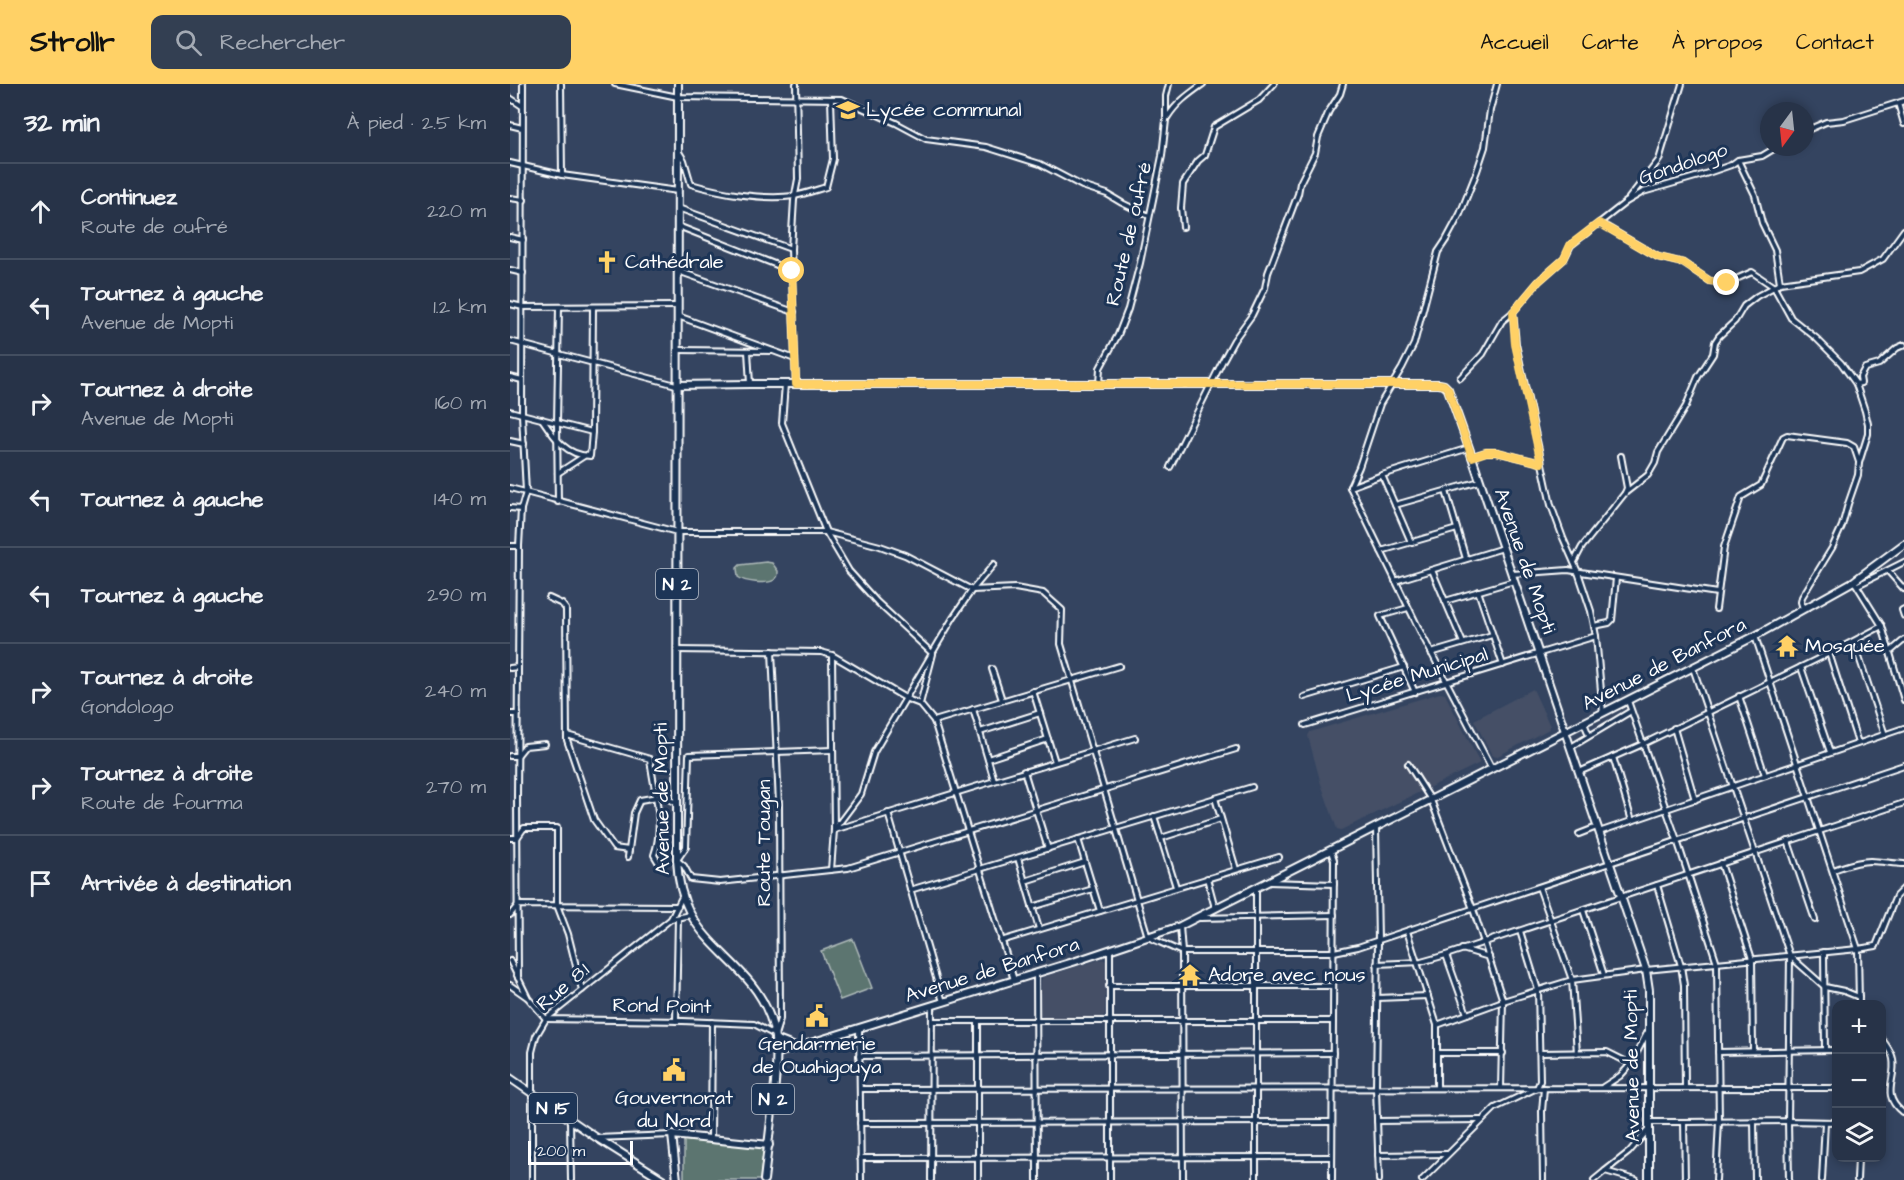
<!DOCTYPE html>
<html lang="fr">
<meta charset="utf-8">
<style>
:root{--surface:#273348;--page:#333f52;--text:#f1f3f6;--muted:#a4aab4;--line:#434e60;--accent:#ffd166}
body{margin:0;font-family:"Architects Daughter",sans-serif;background:var(--page);color:var(--text)}
.controls{position:absolute;right:18px;bottom:18px;display:grid;overflow:hidden;border-radius:12px;box-shadow:0 3px 9px #0003}
.controls button{width:54px;height:54px;display:grid;place-items:center;padding:0;border:0;border-bottom:2px solid var(--line);background:var(--surface);color:var(--text);font:30px sans-serif}
.compass{position:absolute;left:1250px;top:18px;width:54px;height:54px;border-radius:50%;background:var(--surface);box-shadow:0 3px 9px #0003;rotate:195deg}
.scale{position:absolute;left:18px;bottom:15px;width:105px;box-sizing:border-box;padding-left:6px;border:3px solid #fff;border-top:0;font-size:16px;line-height:21px;white-space:nowrap;color:#fff;-webkit-text-stroke:4px #1d3557;paint-order:stroke}
.stop{position:absolute;width:18px;height:18px;margin:-14px;border:4px solid #ffd166;border-radius:50%;background:#fff}
.stop.end{background:#ffd166;border-color:#fff;box-shadow:0 2px 6px #0008}
.list{margin:0;padding:0;list-style:none}
h2{display:flex;justify-content:space-between;align-items:center;height:78px;margin:0;padding:0 24px;font-size:26px}
h2 small{font-size:20px;font-weight:400;color:var(--muted)}
.list li{display:grid;grid-template-columns:39px 1fr auto;gap:18px;align-items:center;box-sizing:border-box;height:96px;padding:0 24px;border-top:2px solid var(--line)}
.list b{display:block;font-size:22px;white-space:nowrap}
.list p{margin:0;font-size:20px;white-space:nowrap;color:var(--muted)}
.list em{font-size:20px;font-style:normal;color:var(--muted)}
.icon{flex:none;width:33px;height:33px;fill:none;stroke:currentColor;stroke-width:2;stroke-linecap:round;stroke-linejoin:round}
.map{position:relative;flex:none;width:1394px;height:1096px;overflow:hidden}
header{display:flex;align-items:center;gap:36px;box-sizing:border-box;height:84px;padding:0 30px;background:var(--accent);color:#111}
header strong{font-size:28px}
nav{display:flex;gap:33px;margin-inline-start:auto;font-size:21px}
.search{width:420px;height:54px;background:var(--page);display:flex;align-items:center;gap:15px;box-sizing:border-box;padding:0 21px;border-radius:12px;color:var(--muted);font-size:22px}
main{display:flex}
aside{flex:1;background:var(--surface)}
.map>svg:first-child{display:block}
.built{fill:#444f66}
.green{fill:#5c7470;stroke:#aebab8;stroke-width:1.5}
.lines{fill:none;stroke-linecap:round;stroke-linejoin:round}
.street-casing{stroke:#fff;stroke-width:8}
.secondary-casing{stroke:#fff;stroke-width:10}
.primary-casing{stroke:#fff;stroke-width:10}
.street{stroke:#1d3557;stroke-width:4}
.secondary{stroke:#1d3557;stroke-width:6}
.primary{stroke:#1d3557;stroke-width:6}
.route{stroke:#ffd166;stroke-width:8}
.labels{text-anchor:middle;dominant-baseline:central;stroke-width:6;stroke-linejoin:round;paint-order:stroke}
.shield{fill:#1d3557;stroke:#bbc2cd;stroke-width:1.5}
.shield-label{font-size:18px;font-weight:bold;fill:#fff}
.poi-label{font-size:20px;fill:#fff;stroke:#1d3557;text-anchor:start}
.street-label{font-size:20px;fill:#fff;stroke:#1d3557}
</style>
<header>
<strong>Strollr</strong>
<div class="search"><svg class="icon" aria-label="search" viewBox="0 0 24 24"><circle cx="10" cy="10" r="6"/><path d="M15 15l6 6"/></svg>Rechercher</div>
<nav><a>Accueil</a><a>Carte</a><a>À propos</a><a>Contact</a></nav>
</header>
<main>
<aside>
<h2>32 min<small>À pied · 2.5 km</small></h2>
<ul class="list">
<li><svg class="icon" aria-label="ahead" viewBox="0 0 24 24"><path d="M12 20V5M6 11l6-6 6 6"/></svg><div><b>Continuez</b><p>Route de oufré</p></div><em>220 m</em></li>
<li><svg class="icon" aria-label="left" viewBox="0 0 24 24"><path d="M17 20v-9H6M10 6l-5 5 5 5"/></svg><div><b>Tournez à gauche</b><p>Avenue de Mopti</p></div><em>1.2 km</em></li>
<li><svg class="icon" aria-label="right" viewBox="0 0 24 24"><path d="M7 20v-9h11M14 6l5 5-5 5"/></svg><div><b>Tournez à droite</b><p>Avenue de Mopti</p></div><em>160 m</em></li>
<li><svg class="icon" aria-label="left" viewBox="0 0 24 24"><path d="M17 20v-9H6M10 6l-5 5 5 5"/></svg><div><b>Tournez à gauche</b></div><em>140 m</em></li>
<li><svg class="icon" aria-label="left" viewBox="0 0 24 24"><path d="M17 20v-9H6M10 6l-5 5 5 5"/></svg><div><b>Tournez à gauche</b></div><em>290 m</em></li>
<li><svg class="icon" aria-label="right" viewBox="0 0 24 24"><path d="M7 20v-9h11M14 6l5 5-5 5"/></svg><div><b>Tournez à droite</b><p>Gondologo</p></div><em>240 m</em></li>
<li><svg class="icon" aria-label="right" viewBox="0 0 24 24"><path d="M7 20v-9h11M14 6l5 5-5 5"/></svg><div><b>Tournez à droite</b><p>Route de fourma</p></div><em>270 m</em></li>
<li><svg class="icon" aria-label="arrive" viewBox="0 0 24 24"><path d="M6 21V4h12l-3 4 3 4H6"/></svg><div><b>Arrivée à destination</b></div></li>
</ul>
</aside>
<div class="map">
<svg width="1394" height="1096" viewBox="0 0 1394 1096">
<rect width="100%" height="100%" fill="#344460"/>
<filter id="ink" filterUnits="userSpaceOnUse"><feTurbulence type="fractalNoise" baseFrequency=".0167" numOctaves="2"/><feDisplacementMap in="SourceGraphic" scale="12" xChannelSelector="R" yChannelSelector="G"/><feConvolveMatrix kernelMatrix="1 2 1 2 8 2 1 2 1" color-interpolation-filters="sRGB"/></filter>
<g filter="url(#ink)">
<!-- built -->
<g class="built">
<path d="M1023 605 1040 642 1039 645 986 673 982 671 964 636Z"/>
<path d="M930 609 935 610 970 679 831 746 827 745 811 700 798 652 800 648Z"/>
<path d="M592 875 596 877 595 930 593 933H533L530 931 531 896 534 893Z"/>
</g>
<!-- green -->
<g class="green">
<path d="M256 478 262 479 268 487C268 492 268 493 264 496 257 501 234 498 228 493L227 484 230 481Z"/>
<path d="M343 855 362 904 330 916 311 867Z"/>
<path d="M174 1056 254 1063 250 1096H174Z"/>
</g>
<g class="lines">
<!-- street casing -->
<g class="street-casing">
<g id="street">
<path d="M51 0 52 91"/>
<path d="M105 0 168 13 332 15 386 39 416 55 476 63 530 80 572 102 597 110 612 119 639 132"/>
<path d="M286 0 288 95 284 116 281 165 286 300"/>
<path d="M0 14 12 22"/>
<path d="M1388 19 1394 40"/>
<path d="M657 34C666 19 679 10 693 0"/>
<path d="M0 41 12 44"/>
<path d="M1295 47 1316 38 1334 36 1394 17"/>
<path d="M169 68 174 76 181 100C211 109 252 116 284 112 295 110 306 106 316 103L323 75 321 16"/>
<path d="M1228 76 1245 111 1252 139 1265 166 1270 199"/>
<path d="M0 79 52 91 168 107"/>
<path d="M0 114 14 116"/>
<path d="M1119 114 1149 76 1172 0"/>
<path d="M168 124 281 165"/>
<path d="M1090 139 1148 173 1173 179 1200 197 1217 199 1242 188 1264 203 1270 199 1349 188 1373 175 1394 146"/>
<path d="M168 142 282 187"/>
<path d="M673 143 671 124 673 100 688 77 695 71 704 43 749 16 764 0"/>
<path d="M0 153 13 156"/>
<path d="M0 186 13 189"/>
<path d="M168 187 284 228"/>
<path d="M0 220 13 223 168 222"/>
<path d="M1003 228 1006 260 1041 421 1053 454 1068 488 1081 527 1086 552 1093 629"/>
<path d="M168 232 285 275"/>
<path d="M0 257 166 301"/>
<path d="M168 266 263 267"/>
<path d="M238 267 240 300"/>
<path d="M0 293 12 296"/>
<path d="M950 294 973 270 992 237 1003 228 1029 197 1054 175 1061 161 1116 118 1133 108 1189 92 1221 81 1228 76 1252 72 1267 63"/>
<path d="M275 300 272 339 316 448 339 487 367 518 423 570 410 620 424 637 504 896"/>
<path d="M589 300 590 284 608 251 618 225 630 179 652 72 656 36V12L659 0"/>
<path d="M1346 300 1351 299 1350 293 1355 284 1369 280 1387 264 1394 261"/>
<path d="M0 327 82 348"/>
<path d="M32 335C44 353 56 372 80 372L82 348 83 223"/>
<path d="M0 357 14 360"/>
<path d="M962 372 976 368H987L1031 379"/>
<path d="M660 383 713 276 724 256 742 231 755 204 758 189 788 110 790 99 805 69 808 53 819 27 830 10 833 0"/>
<path d="M48 389 74 372"/>
<path d="M872 391 901 458"/>
<path d="M840 403 849 383 870 320 892 284 904 260 928 168 936 156 950 130 967 87 975 63 980 26 987 0"/>
<path d="M840 403 910 547 982 685"/>
<path d="M840 403 872 391 959 364"/>
<path d="M0 404 167 448H316L370 462 395 471 462 506 505 504 533 509 552 526 551 560 638 853 672 868H824L848 863 1394 681"/>
<path d="M936 407 956 475"/>
<path d="M1115 409 1138 391 1145 379 1148 368 1176 322 1188 293 1203 270 1205 258 1209 252 1225 237 1234 222 1247 212 1264 203 1281 234 1306 254 1331 279 1346 300 1355 327 1358 340V350L1349 379 1348 391 1338 420 1332 442 1322 464 1292 513 1291 518 1293 525"/>
<path d="M48 418 47 339 49 223"/>
<path d="M885 421 970 397"/>
<path d="M0 424 11 425"/>
<path d="M0 462H9"/>
<path d="M871 467 947 445"/>
<path d="M1064 478 1072 463 1115 409 1117 404 1111 372"/>
<path d="M484 480 462 506 443 534 364 668 351 710 324 746 625 654"/>
<path d="M922 486 953 559"/>
<path d="M1378 487 1394 505"/>
<path d="M1002 490 1058 486 1207 509"/>
<path d="M885 497 993 464"/>
<path d="M1344 497 1372 542 1394 616"/>
<path d="M1348 501 1394 478"/>
<path d="M968 507 993 581"/>
<path d="M39 514 52 520 56 525 57 656 84 736 104 764 119 766"/>
<path d="M935 517 1004 497"/>
<path d="M898 524 870 532 905 608"/>
<path d="M1206 525 1214 463 1231 413 1251 401 1273 353 1277 351 1337 359 1344 363 1349 378"/>
<path d="M1394 525 1392 526 1394 532"/>
<path d="M1084 542 1099 539 1102 536 1106 494"/>
<path d="M1245 552 1348 865 1349 920"/>
<path d="M1344 558 1375 651"/>
<path d="M167 566 311 568 322 571 397 615 410 620"/>
<path d="M1380 568 1394 556"/>
<path d="M921 569 982 551"/>
<path d="M1319 569 1348 659"/>
<path d="M1291 583 1320 668"/>
<path d="M0 584 8 583"/>
<path d="M482 585 492 616"/>
<path d="M523 607 545 678"/>
<path d="M1229 612 1255 691"/>
<path d="M794 613 894 583"/>
<path d="M1118 617 1167 756 1207 879 1209 1037 1206 1096"/>
<path d="M463 625 484 696"/>
<path d="M0 630H8"/>
<path d="M424 637 609 582"/>
<path d="M1074 639 1079 651"/>
<path d="M795 641 1086 552"/>
<path d="M1164 644 1185 716"/>
<path d="M470 648 530 629"/>
<path d="M57 651 140 675C144 707 155 740 144 771L150 781"/>
<path d="M1061 663 1121 627"/>
<path d="M323 666 179 671 176 763 167 776 174 782 181 795 210 798 338 784 726 665"/>
<path d="M0 672H7L15 662 35 660"/>
<path d="M1103 673 1122 737"/>
<path d="M478 675 538 655"/>
<path d="M898 680 921 716 963 825 993 917 991 1004"/>
<path d="M514 687 538 765"/>
<path d="M1069 688 1133 660 1332 563 1372 542"/>
<path d="M705 714 726 785"/>
<path d="M378 729 433 918"/>
<path d="M644 732 666 803"/>
<path d="M866 744 868 857 866 1004 869 1096"/>
<path d="M1089 748C1191 714 1292 678 1394 644"/>
<path d="M1069 750 1087 743"/>
<path d="M0 754H7L14 744H47V821L58 850 72 906"/>
<path d="M651 754 711 735"/>
<path d="M568 755 590 827"/>
<path d="M1278 757 1305 836"/>
<path d="M821 767 824 776 822 1096"/>
<path d="M118 773 124 729 130 716 153 712 166 719"/>
<path d="M508 774 529 845"/>
<path d="M1211 779 1242 875 1243 967"/>
<path d="M321 786 324 746 322 571"/>
<path d="M1323 786C1335 782 1347 777 1360 777 1372 777 1383 780 1394 780"/>
<path d="M697 794 705 824"/>
<path d="M515 797 575 778"/>
<path d="M759 798 824 800"/>
<path d="M1147 801 1171 882 1174 901 1175 1004"/>
<path d="M1029 803 1062 896 1067 969"/>
<path d="M746 804V1096"/>
<path d="M400 806 742 703"/>
<path d="M172 813 161 835 181 831"/>
<path d="M522 823 583 805"/>
<path d="M1073 826 1094 891"/>
<path d="M0 831 8 821 168 822"/>
<path d="M690 834 824 831"/>
<path d="M670 842 672 868 673 1096"/>
<path d="M897 847 927 941V969"/>
<path d="M491 857 769 773"/>
<path d="M952 865 979 873"/>
<path d="M1314 868 1315 966"/>
<path d="M936 871 957 930"/>
<path d="M1280 872 1315 903 1334 907 1349 913"/>
<path d="M0 877 18 914 36 935 173 937 244 940 265 951 270 935 269 720 262 567"/>
<path d="M867 880 911 878 936 871 1394 719"/>
<path d="M526 889 527 1096"/>
<path d="M8 894 7 713 9 462 11 425 16 408 12 331 13 0"/>
<path d="M0 901 17 913"/>
<path d="M599 902H823"/>
<path d="M867 914 918 912"/>
<path d="M166 937 168 834"/>
<path d="M422 937H823"/>
<path d="M927 941 993 917 1062 896 1136 886 1348 865 1366 862 1386 812 1394 804"/>
<path d="M349 944 351 1096"/>
<path d="M1372 955C1375 960 1382 968 1383 975 1387 996 1370 1010 1392 1028"/>
<path d="M1208 968 1326 966"/>
<path d="M1030 969 1097 968 1121 980 1110 992 1093 1003"/>
<path d="M349 972 823 969"/>
<path d="M1121 980 1137 949"/>
<path d="M927 1004V969H993"/>
<path d="M350 1005 1326 1004"/>
<path d="M60 1037 61 1096"/>
<path d="M867 1037 971 1036"/>
<path d="M1244 1037 1245 1096"/>
<path d="M1139 1038H1174L1175 1096"/>
<path d="M1174 1038 1278 1037 1280 872 1183 584"/>
<path d="M350 1039 822 1038"/>
<path d="M87 1054 162 1051"/>
<path d="M201 1054 202 938"/>
<path d="M868 1071 937 1070"/>
<path d="M350 1074 822 1073"/>
<path d="M1095 1087 1119 1068 1138 1046"/>
<path d="M22 1096V968L26 952 36 935 161 835"/>
<path d="M421 1096 422 922"/>
<path d="M468 1096V937"/>
<path d="M600 1096V866"/>
<path d="M912 1096 985 1024 1027 1004 1030 997 1028 906 1010 847"/>
<path d="M1033 1096 1032 1027 1034 1004"/>
<path d="M1084 1096 1095 1087 1126 1096"/>
<path d="M1279 1096 1278 1037 1326 1038"/>
<path d="M1312 1096 1315 1038"/>
<path d="M1347 1096 1348 1074"/>
</g>
</g>
<!-- secondary casing -->
<g class="secondary-casing">
<g id="secondary">
<path d="M167 301 240 300H929L934 301 938 305 959 364 1136 886 1139 906V1096"/>
<path d="M265 955 285 963"/>
<path d="M268 969 563 878 670 842 1245 552 1344 497 1394 460"/>
<path d="M167 1096 162 1051 259 1061"/>
</g>
</g>
<!-- primary casing -->
<g class="primary-casing">
<g id="primary">
<path d="M168 0 167 776C168 795 171 812 180 829 201 869 243 886 260 933 270 962 266 989 263 1019 260 1045 257 1070 254 1096"/>
<path d="M0 994 87 1054 154 1096"/>
</g>
</g>
<!-- street -->
<use href="#street" class="street"/>
<!-- secondary -->
<use href="#secondary" class="secondary"/>
<!-- primary -->
<use href="#primary" class="primary"/>
</g>
</g>
<g class="lines" filter="url(#ink)">
<!-- route -->
<path class="route" d="M282 187 286 300H929L934 301 938 305 962 373 976 368H987L1031 379 1005 260 1003 228 1029 197 1054 175 1060 161 1089 139 1148 173 1173 179 1200 197 1217 199"/>
</g>
<!-- icons -->
<defs>
<g id="university-bare" transform="scale(1.8)"><path d="M0-5L7-2L0 1L-7-2ZM-4 1L0 2.5L4 1V4Q0 6-4 4Z" fill="#ffd166" stroke="#1d3557" stroke-width="2.5" paint-order="stroke"/></g>
<g id="church-bare" transform="scale(1.8)"><path d="M-1.2-6h2.4v3.5h3.3v2.4h-3.3V6h-2.4V-.1h-3.3v-2.4h3.3Z" fill="#ffd166" stroke="#1d3557" stroke-width="2.5" paint-order="stroke"/></g>
<g id="temple-bare" transform="scale(1.8)"><path d="M0-6L5-2H3V0L6.5 2.5H4V6H1.5V3h-3V6H-4V2.5H-6.5L-3 0V-2H-5Z" fill="#ffd166" stroke="#1d3557" stroke-width="2.5" paint-order="stroke"/></g>
<g id="civic-bare" transform="scale(1.8)"><path d="M-.6-6.5H3V-4.5H.6V-3L4-1V1h2V6H-6V1h2V-1L-.6-3ZM-1.2 2.5V6h2.4V2.5Z" fill="#ffd166" stroke="#1d3557" stroke-width="2.5" paint-order="stroke"/></g>
</defs>
<g fill-rule="evenodd">
<use href="#university-bare" x="338" y="26"/>
<use href="#church-bare" x="97" y="178"/>
<use href="#temple-bare" x="1277" y="562"/>
<use href="#temple-bare" x="680" y="891"/>
<use href="#civic-bare" x="307" y="932"/>
<use href="#civic-bare" x="164" y="986"/>
</g>
<g class="labels">
<!-- shield labels -->
<g class="shield">
<rect x="146" y="485" width="42" height="30" rx="4.5"/>
<rect x="242" y="1000" width="42" height="30" rx="4.5"/>
<rect x="19" y="1009" width="48" height="30" rx="4.5"/>
</g>
<g class="shield-label">
<text x="167" y="500">N 2</text>
<text x="263" y="1015">N 2</text>
<text x="43" y="1024">N 15</text>
</g>
<!-- poi labels -->
<g class="poi-label">
<text x="356" y="26">Lycée communal</text>
<text x="115" y="178">Cathédrale</text>
<text x="1295" y="562">Mosquée</text>
<text x="698" y="891">Adore avec nous</text>
<text x="307" y="960" text-anchor="middle">Gendarmerie<tspan x="307" dy="23">de Ouahigouya</tspan></text>
<text x="164" y="1014" text-anchor="middle">Gouvernorat<tspan x="164" dy="23">du Nord</tspan></text>
</g>
<!-- street labels -->
<g class="street-label">
<text transform="translate(1173 80) rotate(-19)">Gondologo</text>
<text transform="translate(619 150) rotate(-77)">Route de oufré</text>
<text transform="translate(1015 477) rotate(71)">Avenue de Mopti</text>
<text transform="translate(1154 580) rotate(-27)">Avenue de Banfora</text>
<text transform="translate(907 591) rotate(-17)">Lycée Municipal</text>
<text transform="translate(152 715) rotate(-91)">Avenue de Mopti</text>
<text transform="translate(254 759) rotate(-90)">Route Tougan</text>
<text transform="translate(482 886) rotate(-17)">Avenue de Banfora</text>
<text transform="translate(53 903) rotate(-40)">Rue 8.1</text>
<text transform="translate(152 922) rotate(1)">Rond Point</text>
<text transform="translate(1122 982) rotate(-91)">Avenue de Mopti</text>
</g>
</g>
</svg>
<div class="controls">
<button>+</button>
<button>−</button>
<button><svg class="icon" aria-label="layers" viewBox="0 0 24 24"><path d="M12 4l9 5-9 5-9-5zM3 14l9 5 9-5"/></svg></button>
</div>
<svg class="compass" viewBox="-18 -18 36 36"><path d="M0-13l5 13h-10z" fill="#e53935"/><path d="M0 13l5-13h-10z" fill="#a4aab4"/></svg>
<div class="scale">200 m</div>
<div class="stop" style="left:282px;top:187px"></div>
<div class="stop end" style="left:1217px;top:199px"></div>
</div>
</main>
